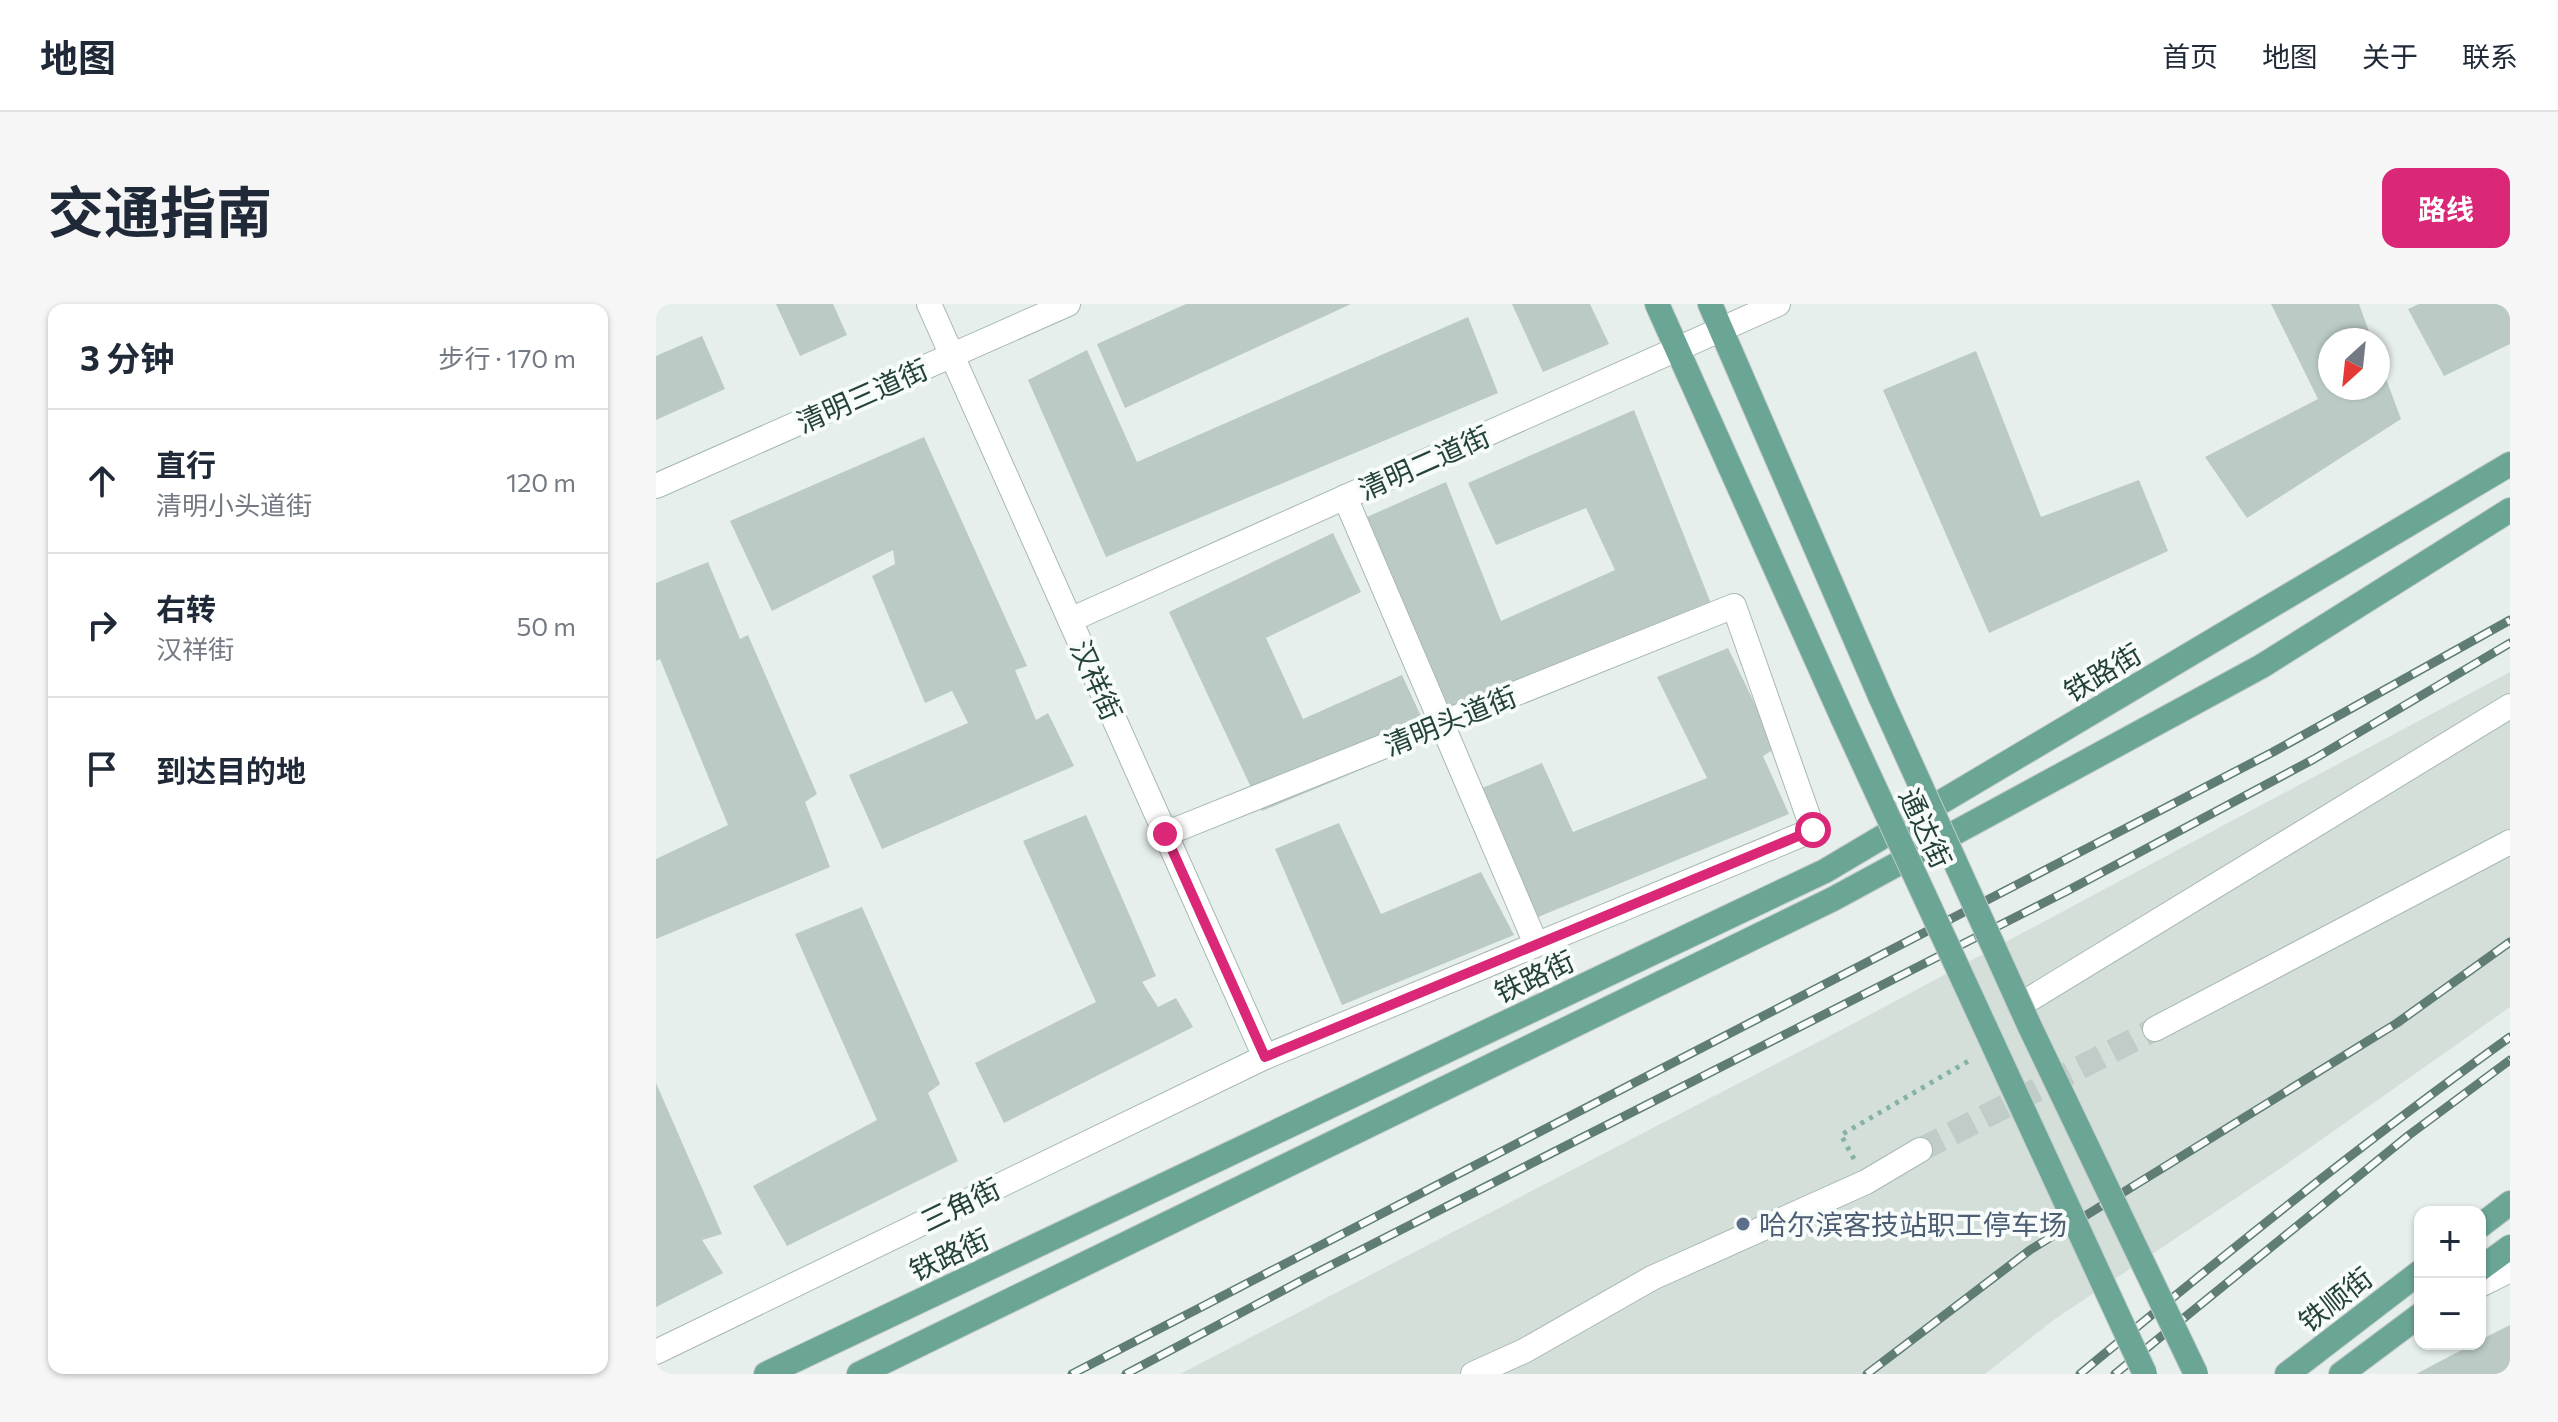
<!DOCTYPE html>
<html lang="zh">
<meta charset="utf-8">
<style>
:root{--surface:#fff;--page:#f6f6f7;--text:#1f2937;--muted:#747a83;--line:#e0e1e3;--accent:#db2777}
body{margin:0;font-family:Commissioner,"Noto Sans SC",sans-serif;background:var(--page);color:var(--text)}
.controls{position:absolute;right:24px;bottom:24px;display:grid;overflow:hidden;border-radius:16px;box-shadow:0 2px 6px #0004}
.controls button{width:72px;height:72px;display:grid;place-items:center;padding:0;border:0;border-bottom:2px solid var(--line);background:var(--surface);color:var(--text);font:40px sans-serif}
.compass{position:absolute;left:1662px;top:24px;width:72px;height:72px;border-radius:50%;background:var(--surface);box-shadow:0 2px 6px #0004;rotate:207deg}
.stop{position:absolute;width:24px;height:24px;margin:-18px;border:6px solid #db2777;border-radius:50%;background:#fff}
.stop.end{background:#db2777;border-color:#fff;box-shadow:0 2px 8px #0008}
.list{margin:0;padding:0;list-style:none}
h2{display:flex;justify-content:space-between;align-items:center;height:104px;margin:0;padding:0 32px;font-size:34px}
h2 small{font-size:26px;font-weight:400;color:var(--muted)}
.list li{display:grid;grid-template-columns:52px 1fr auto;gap:24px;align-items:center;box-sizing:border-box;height:144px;padding:0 32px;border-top:2px solid var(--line)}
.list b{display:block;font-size:30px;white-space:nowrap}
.list p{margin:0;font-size:26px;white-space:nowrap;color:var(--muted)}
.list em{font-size:26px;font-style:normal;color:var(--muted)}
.icon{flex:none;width:44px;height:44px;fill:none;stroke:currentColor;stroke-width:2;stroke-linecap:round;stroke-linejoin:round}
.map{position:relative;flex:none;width:1854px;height:1070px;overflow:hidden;border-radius:16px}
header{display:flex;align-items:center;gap:48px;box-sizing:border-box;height:112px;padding:0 40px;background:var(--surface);border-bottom:2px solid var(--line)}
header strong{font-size:38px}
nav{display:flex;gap:44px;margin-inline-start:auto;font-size:28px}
.intro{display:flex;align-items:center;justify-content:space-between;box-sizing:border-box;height:192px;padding:0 48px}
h1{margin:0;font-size:56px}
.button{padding:20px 36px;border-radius:16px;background:var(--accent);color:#fff;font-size:28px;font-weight:700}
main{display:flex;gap:48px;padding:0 48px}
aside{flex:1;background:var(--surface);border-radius:16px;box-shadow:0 2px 6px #0004}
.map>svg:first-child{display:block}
.built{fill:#d4dfda}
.building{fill:#bbcac4}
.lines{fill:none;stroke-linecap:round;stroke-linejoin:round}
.minor-tunnel{stroke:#bfccc8;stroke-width:24;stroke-dasharray:24 12;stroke-linecap:butt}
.minor-casing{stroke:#a8b8b2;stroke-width:26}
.major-casing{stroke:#c2cac8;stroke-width:26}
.path{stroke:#86b3a5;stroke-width:5;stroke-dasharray:4 6;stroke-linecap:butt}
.minor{stroke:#fff;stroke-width:24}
.major{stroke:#6aa596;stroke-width:24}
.rail-casing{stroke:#5f7d75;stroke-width:9}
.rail{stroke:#f7fbf9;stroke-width:6;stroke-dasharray:18;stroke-linecap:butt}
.major-bridge-casing{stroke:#c2cac8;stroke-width:26;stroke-linecap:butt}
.major-bridge{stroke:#6aa596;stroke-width:24}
.route{stroke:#db2777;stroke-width:10}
.service-dot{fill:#5c6f8a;stroke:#f7fbf9;stroke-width:3}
.labels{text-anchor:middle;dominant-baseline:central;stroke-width:8;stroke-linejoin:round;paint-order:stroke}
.street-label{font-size:28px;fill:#24423a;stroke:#f7fbf9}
.service-label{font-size:28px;fill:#4e5e75;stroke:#f7fbf9;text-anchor:start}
</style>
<header>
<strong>地图</strong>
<nav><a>首页</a><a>地图</a><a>关于</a><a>联系</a></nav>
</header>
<div class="intro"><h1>交通指南</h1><a class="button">路线</a></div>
<main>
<aside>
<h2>3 分钟<small>步行 · 170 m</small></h2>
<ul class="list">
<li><svg class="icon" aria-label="ahead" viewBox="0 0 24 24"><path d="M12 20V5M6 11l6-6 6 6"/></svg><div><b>直行</b><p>清明小头道街</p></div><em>120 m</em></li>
<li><svg class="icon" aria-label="right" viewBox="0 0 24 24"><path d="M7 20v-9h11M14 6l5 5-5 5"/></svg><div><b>右转</b><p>汉祥街</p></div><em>50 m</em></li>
<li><svg class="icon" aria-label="arrive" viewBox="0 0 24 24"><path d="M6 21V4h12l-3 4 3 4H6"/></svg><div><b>到达目的地</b></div></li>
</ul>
</aside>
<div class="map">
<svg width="1854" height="1070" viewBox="0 0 1854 1070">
<rect width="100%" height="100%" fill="#e6efeb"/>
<!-- built -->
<path class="built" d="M1854 368V703L1628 862 1399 1015 1329 1070H524L1189 724Z"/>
<!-- building -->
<g class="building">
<path d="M120 0H177L191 31 144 52Z"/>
<path d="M530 0H695L469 104 441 40Z"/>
<path d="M856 0H934L953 40 887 68Z"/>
<path d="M1615 0H1703L1716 36H1674V84H1722V53L1745 115 1591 214 1549 153 1662 95Z"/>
<path d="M1763 0H1854V40L1788 72 1752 5Z"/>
<path d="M812 13 842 89 450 253 372 76 431 46 481 158Z"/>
<path d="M46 32 69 85 0 116V52Z"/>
<path d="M1320 47 1385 213 1483 176 1512 247 1333 329 1227 86Z"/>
<path d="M978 106 1060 312 797 422 711 213 790 178 845 317 959 266 930 204 840 241 812 179Z"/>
<path d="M268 133 371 362 359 366 380 416 392 409 418 462 226 545 193 471 312 419 296 387 269 399 216 272 239 260 237 246 116 307 74 217Z"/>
<path d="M677 229 705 288 610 334 647 415 746 371 776 436 606 507 513 308Z"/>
<path d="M52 258 84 335 92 331 161 490 149 498 174 563 0 635V555L72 521 4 355 0 357V279Z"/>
<path d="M1072 344 1120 444 1107 452 1133 510 882 613 824 485 886 459 917 528 1051 474 1001 373Z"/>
<path d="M430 511 500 672 486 678 502 703 520 694 537 723 348 819 319 759 440 698 367 537Z"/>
<path d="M683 519 725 610 825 568 858 631 686 701 619 545Z"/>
<path d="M206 603 284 780 272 789 302 857 131 942 97 882 221 816 139 630Z"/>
<path d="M0 779 66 930 46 936 67 969 0 1003Z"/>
<path d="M1854 1021V1070H1760L1817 1040H1824V1036Z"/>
</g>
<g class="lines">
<!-- minor-tunnel -->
<path class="minor-tunnel" d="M1264 846 1499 725"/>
<!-- minor casing -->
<g class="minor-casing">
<g id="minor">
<path d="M273 0 609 753"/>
<path d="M0 182 412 0"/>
<path d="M689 193 880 640"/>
<path d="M414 316 1122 0"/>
<path d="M1364 701 1854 402"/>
<path d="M1499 725 1854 538"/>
<path d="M1824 981 1854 966"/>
<path d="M0 1048 609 753 1157 526 1078 302 509 530"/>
<path d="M817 1070 868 1047 996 974 1210 878 1264 846"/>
</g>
</g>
<!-- major casing -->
<g class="major-casing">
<g id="major">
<path d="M1001 0 1187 415"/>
<path d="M1054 0 1224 392"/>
<path d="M1824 922 1854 899"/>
<path d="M1824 965 1854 943"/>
<path d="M110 1070 1169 567 1854 160"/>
<path d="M203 1070 1177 595 1606 362 1854 206"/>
<path d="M1631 1070 1764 968"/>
<path d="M1685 1070 1764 1011"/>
</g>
</g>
<!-- path -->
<path class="path" d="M1198 855 1185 831 1316 755"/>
<!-- minor -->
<use href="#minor" class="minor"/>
<!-- major -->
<use href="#major" class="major"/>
<!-- rail casing -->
<g class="rail-casing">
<g id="rail">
<path d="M416 1070 1617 448 1854 316"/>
<path d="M470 1070 654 972 1411 587 1658 455 1854 339"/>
<path d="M1211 1070 1374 946 1741 719 1854 638"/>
<path d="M1424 1070C1564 954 1706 839 1854 733"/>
<path d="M1459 1070 1753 831 1854 756"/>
</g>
</g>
<!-- rail -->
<use href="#rail" class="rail"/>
<!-- major-bridge casing -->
<g class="major-bridge-casing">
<g id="major-bridge">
<path d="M1224 392 1373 721 1540 1070"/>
<path d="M1187 415 1489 1070"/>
</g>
</g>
<!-- major-bridge -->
<use href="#major-bridge" class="major-bridge"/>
</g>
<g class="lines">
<!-- route -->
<path class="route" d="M509 530 609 753 1157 526"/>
</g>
<!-- markers -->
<circle class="service-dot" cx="1087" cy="920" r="8"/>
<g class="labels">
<!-- street labels -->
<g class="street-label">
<text transform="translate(206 91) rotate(-24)">清明三道街</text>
<text transform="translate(768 158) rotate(-24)">清明二道街</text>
<text transform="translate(1446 368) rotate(-31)">铁路街</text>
<text transform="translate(441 376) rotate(66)">汉祥街</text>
<text transform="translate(794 416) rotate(-22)">清明头道街</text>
<text transform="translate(1270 524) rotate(65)">通达街</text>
<text transform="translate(878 672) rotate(-25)">铁路街</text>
<text transform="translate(304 900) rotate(-26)">三角街</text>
<text transform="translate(293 950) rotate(-25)">铁路街</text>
<text transform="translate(1679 995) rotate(-38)">铁顺街</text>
</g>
<!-- service labels -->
<g class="service-label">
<text x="1103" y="920">哈尔滨客技站职工停车场</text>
</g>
</g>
</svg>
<div class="controls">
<button>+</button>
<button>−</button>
</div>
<svg class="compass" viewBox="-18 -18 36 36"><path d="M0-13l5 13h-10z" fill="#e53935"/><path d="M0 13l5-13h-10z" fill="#747a83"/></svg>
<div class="stop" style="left:1157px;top:526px"></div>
<div class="stop end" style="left:509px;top:530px"></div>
</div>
</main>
